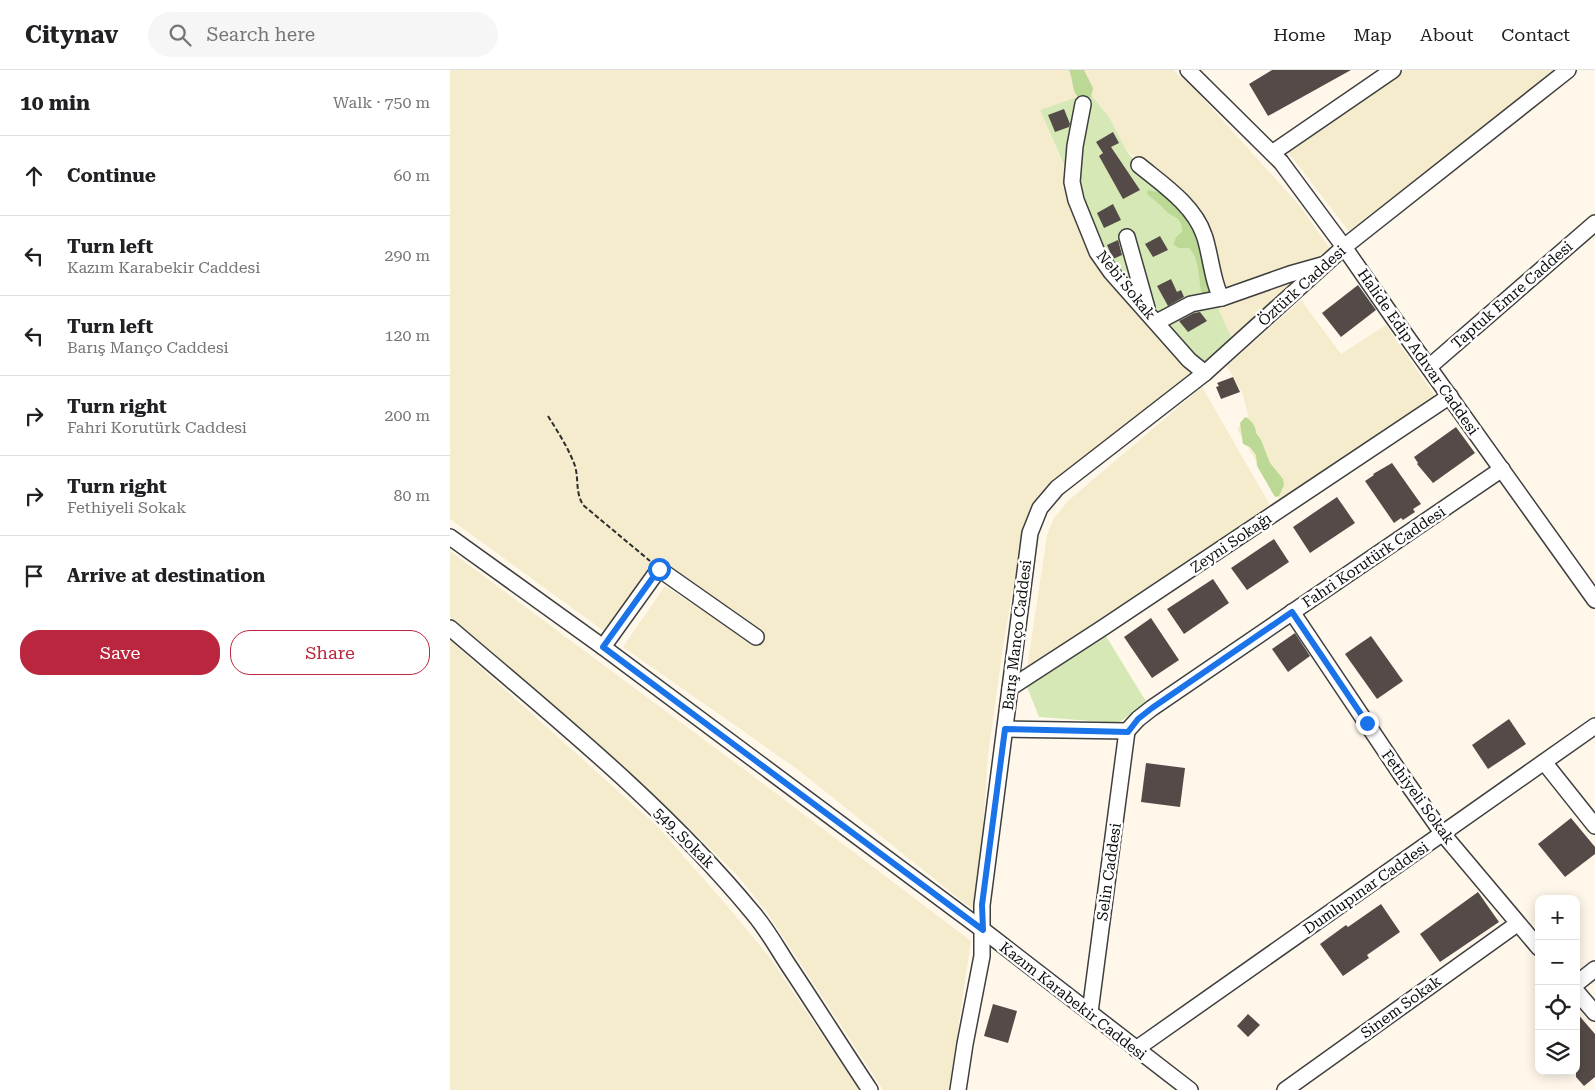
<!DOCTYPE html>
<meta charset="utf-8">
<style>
:root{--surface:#fff;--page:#f6f6f6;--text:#202124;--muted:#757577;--line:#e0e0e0;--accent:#b9263e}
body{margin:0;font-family:"Roboto Serif",serif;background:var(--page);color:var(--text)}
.controls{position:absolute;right:15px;bottom:15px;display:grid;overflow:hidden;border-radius:10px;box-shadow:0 2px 12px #0003}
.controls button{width:45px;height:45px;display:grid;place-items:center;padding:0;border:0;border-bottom:1px solid var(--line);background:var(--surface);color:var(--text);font:25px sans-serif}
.stop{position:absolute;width:15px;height:15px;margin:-11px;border:4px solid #1a73e8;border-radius:50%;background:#fff}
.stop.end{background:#1a73e8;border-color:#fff;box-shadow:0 1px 5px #0008}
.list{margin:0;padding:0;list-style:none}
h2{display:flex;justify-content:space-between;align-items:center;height:65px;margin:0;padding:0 20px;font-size:21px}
h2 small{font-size:16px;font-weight:400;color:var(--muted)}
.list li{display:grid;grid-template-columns:32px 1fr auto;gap:15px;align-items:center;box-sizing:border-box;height:80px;padding:0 20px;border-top:1px solid var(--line)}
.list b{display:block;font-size:19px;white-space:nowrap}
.list p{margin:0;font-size:16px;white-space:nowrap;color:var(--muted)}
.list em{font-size:16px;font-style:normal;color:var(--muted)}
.actions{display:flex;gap:10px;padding:15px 20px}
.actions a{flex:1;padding:11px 0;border:1px solid var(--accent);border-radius:20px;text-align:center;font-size:18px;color:var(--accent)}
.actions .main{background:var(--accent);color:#fff}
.icon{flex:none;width:28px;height:28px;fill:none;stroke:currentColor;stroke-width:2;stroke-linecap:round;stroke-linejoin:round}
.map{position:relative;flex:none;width:1145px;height:1020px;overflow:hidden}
header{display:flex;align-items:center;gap:30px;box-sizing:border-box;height:70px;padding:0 25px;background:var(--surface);border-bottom:1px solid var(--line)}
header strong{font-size:24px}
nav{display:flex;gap:28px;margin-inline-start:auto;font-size:18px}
.search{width:350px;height:45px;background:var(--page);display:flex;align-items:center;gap:12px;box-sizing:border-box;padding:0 18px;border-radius:28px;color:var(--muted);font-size:19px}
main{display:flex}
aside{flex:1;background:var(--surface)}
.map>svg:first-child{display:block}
.farmland{fill:#f4eccc}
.green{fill:#d5e8b5}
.forest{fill:#bbd895}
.building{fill:#544b48}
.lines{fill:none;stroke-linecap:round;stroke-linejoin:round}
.minor-casing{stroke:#3f3f3f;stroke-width:18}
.path{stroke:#2e2e2e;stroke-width:2;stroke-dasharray:5 2.5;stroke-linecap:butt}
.minor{stroke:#fff;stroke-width:15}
.route{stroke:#1a73e8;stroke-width:6}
.labels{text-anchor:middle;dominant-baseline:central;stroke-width:5;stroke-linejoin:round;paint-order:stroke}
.street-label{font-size:15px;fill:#0c0c0c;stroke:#fff}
</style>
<header>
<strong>Citynav</strong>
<div class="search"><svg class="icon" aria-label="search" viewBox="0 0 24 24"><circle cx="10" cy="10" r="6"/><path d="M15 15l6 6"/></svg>Search here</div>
<nav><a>Home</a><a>Map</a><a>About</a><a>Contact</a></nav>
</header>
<main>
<aside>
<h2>10 min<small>Walk · 750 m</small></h2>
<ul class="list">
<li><svg class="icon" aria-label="ahead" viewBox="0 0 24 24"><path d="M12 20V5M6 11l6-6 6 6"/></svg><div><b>Continue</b></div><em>60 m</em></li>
<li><svg class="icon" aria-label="left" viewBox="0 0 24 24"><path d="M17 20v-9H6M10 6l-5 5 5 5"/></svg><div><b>Turn left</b><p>Kazım Karabekir Caddesi</p></div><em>290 m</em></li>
<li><svg class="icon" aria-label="left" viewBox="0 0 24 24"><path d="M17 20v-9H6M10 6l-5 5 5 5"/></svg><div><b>Turn left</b><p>Barış Manço Caddesi</p></div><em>120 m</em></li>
<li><svg class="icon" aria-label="right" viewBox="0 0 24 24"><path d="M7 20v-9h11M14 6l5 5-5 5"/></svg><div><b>Turn right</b><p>Fahri Korutürk Caddesi</p></div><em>200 m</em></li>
<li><svg class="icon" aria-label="right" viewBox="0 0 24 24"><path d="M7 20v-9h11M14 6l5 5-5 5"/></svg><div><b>Turn right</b><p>Fethiyeli Sokak</p></div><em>80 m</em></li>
<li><svg class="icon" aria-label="arrive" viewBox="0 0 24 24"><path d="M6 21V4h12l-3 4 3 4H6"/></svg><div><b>Arrive at destination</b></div></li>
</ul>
<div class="actions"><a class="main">Save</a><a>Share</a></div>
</aside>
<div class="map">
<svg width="1145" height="1020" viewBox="0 0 1145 1020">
<rect width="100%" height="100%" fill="#fff8ea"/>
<!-- farmland -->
<g class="farmland">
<path d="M0 0H628L630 26 590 40 617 104 746 307 584 436 573 461 553 577 538 685 527 843 347 699 173 577 215 516 305 575 313 565 222 501 210 497 158 564 0 449Z"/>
<path d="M633 0H723L747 22 850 136 881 180 878 186 774 221 706 103 676 80 659 47 642 26Z"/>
<path d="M955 0H1106L901 164 838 82Z"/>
<path d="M862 202 783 271 766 233Z"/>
<path d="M851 230 891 284 936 255 985 326 830 431 787 359 798 346 793 325 777 296Z"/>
<path d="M752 317 820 435 576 605 597 465 604 448 618 431Z"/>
<path d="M0 481 303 706 521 871 499 1020H433L316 841 286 804 233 752 106 638 0 547Z"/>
<path d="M0 570 209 758 279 838 321 889 409 1020H0Z"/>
</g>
<!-- green -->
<g class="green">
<path d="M630 26H642L659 47 676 80 744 162 760 220 783 271 755 292 746 290 663 195 644 164 590 40Z"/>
<path d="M654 563 697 633 668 653 589 647 577 617Z"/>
</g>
<!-- forest -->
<g class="forest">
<path d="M619 0H634L643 18 641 27C620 35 625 12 619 0Z"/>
<path d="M698 120 716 124 744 156 764 224H752C748 210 750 188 739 178H729L723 174 727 166 732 162C733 146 722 148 715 140 710 134 704 130 697 124Z"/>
<path d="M795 347C802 350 806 357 806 363L811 370 820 393 833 409 834 415 829 426 825 427 807 396 806 385 800 377 793 374 790 353Z"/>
</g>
<!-- building -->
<g class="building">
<path d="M822 0H901L818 46 799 14Z"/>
<path d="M614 39 620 54 619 57 605 62 598 45Z"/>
<path d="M663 62 669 73 661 77 690 120 673 129 649 86 653 83 646 72Z"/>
<path d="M663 134 671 150 654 158 647 143Z"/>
<path d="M710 166 718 180 703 187 695 174Z"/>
<path d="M668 170 672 185 663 189 657 175Z"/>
<path d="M721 209 727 222 731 220 734 227 718 236 707 216Z"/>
<path d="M908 215 926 240 891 267 872 243Z"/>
<path d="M750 242 757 251 738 262 729 251 744 243Z"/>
<path d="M783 307 790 322 771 329 766 317 769 316 767 313Z"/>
<path d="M1006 357 1025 383 983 413 967 394 968 393 964 387Z"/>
<path d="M942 393 971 434 963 439 965 442 953 450 951 448 944 453 915 411 924 405 923 404Z"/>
<path d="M887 427 905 453 860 483 843 457Z"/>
<path d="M824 469 839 492 797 520 781 498Z"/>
<path d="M763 509 779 533 734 564 717 539Z"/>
<path d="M701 548 729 590 702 608 674 567Z"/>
<path d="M845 563 860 586 838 602 822 579Z"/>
<path d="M921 566 953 611 927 629 895 584Z"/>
<path d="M1059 649 1076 674 1038 699 1022 675Z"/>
<path d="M696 693 735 698 730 737 691 732Z"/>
<path d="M1121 748 1145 777V784L1115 807 1088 774Z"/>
<path d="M1028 822 1049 852 990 892 970 864Z"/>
<path d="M931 834 950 862 917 885 919 888 893 906 870 874 896 855 898 857Z"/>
<path d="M543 934 567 941 558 973 534 966Z"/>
<path d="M1126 942 1145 964V1007L1134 1016 1126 1007Z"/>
<path d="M798 944 810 955 798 967 787 956Z"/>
</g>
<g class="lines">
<!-- minor casing -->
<g class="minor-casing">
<g id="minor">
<path d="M738 0 831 92 894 177 942 246 1145 530"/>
<path d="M633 34 625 76 622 112 626 130 647 182 661 202 739 290 755 303"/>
<path d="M822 83 943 0"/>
<path d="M689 95C712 114 744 135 754 165 760 180 763 217 772 228L840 204 872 195"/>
<path d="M677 167 697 238"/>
<path d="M707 252 741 234 772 228"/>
<path d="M979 297 1145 153"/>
<path d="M0 467 153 577 533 860 740 1020"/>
<path d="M842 542 950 703 993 764 1089 878"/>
<path d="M0 558C105 648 215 736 303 843 316 858 326 876 337 893 365 935 392 978 420 1020"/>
<path d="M153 577 209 499 306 567"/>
<path d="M560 618 654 557 1000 326"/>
<path d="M555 659 677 661 688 649 702 638 1052 399"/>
<path d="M1094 692 1145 756"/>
<path d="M1126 914 1145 899"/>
<path d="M1126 921 1145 943"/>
<path d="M640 942 677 661"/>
<path d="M686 979 1145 656"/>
<path d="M508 1020 515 974 532 886V835L580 463 590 438 607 418 755 303 894 177 1118 0"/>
<path d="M835 1020 1067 854"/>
</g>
</g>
<!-- path -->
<path class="path" d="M98 346C108 362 119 379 125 396 129 410 125 421 133 435L200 491"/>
<!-- minor -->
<use href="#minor" class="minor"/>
</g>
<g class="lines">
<!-- route -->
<path class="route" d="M209 499 153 577 533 860 532 835 555 659 678 662 688 649 702 638 842 542 917 653"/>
</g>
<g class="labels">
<!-- street labels -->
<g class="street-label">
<text transform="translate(676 215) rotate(51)">Nebi Sokak</text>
<text transform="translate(852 216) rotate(-42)">Öztürk Caddesi</text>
<text transform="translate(1062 225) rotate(-41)">Taptuk Emre Caddesi</text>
<text transform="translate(968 282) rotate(55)">Halide Edip Adıvar Caddesi</text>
<text transform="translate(781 473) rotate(-34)">Zeyni Sokağı</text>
<text transform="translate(924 487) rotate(-34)">Fahri Korutürk Caddesi</text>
<text transform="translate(567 565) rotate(-83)">Barış Manço Caddesi</text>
<text transform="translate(968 727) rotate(54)">Fethiyeli Sokak</text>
<text transform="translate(234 768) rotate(45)">549. Sokak</text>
<text transform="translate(659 802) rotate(-82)">Selin Caddesi</text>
<text transform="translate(916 818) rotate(-35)">Dumlupınar Caddesi</text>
<text transform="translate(623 931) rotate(38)">Kazım Karabekir Caddesi</text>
<text transform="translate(951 937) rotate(-36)">Sinem Sokak</text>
</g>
</g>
</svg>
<div class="controls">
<button>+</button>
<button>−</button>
<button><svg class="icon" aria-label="locate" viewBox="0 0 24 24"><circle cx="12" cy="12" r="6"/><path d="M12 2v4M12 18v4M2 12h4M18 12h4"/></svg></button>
<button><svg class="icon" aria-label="layers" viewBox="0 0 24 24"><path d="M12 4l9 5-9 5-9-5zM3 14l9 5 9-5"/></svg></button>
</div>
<div class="stop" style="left:209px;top:499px"></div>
<div class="stop end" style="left:917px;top:653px"></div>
</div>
</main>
